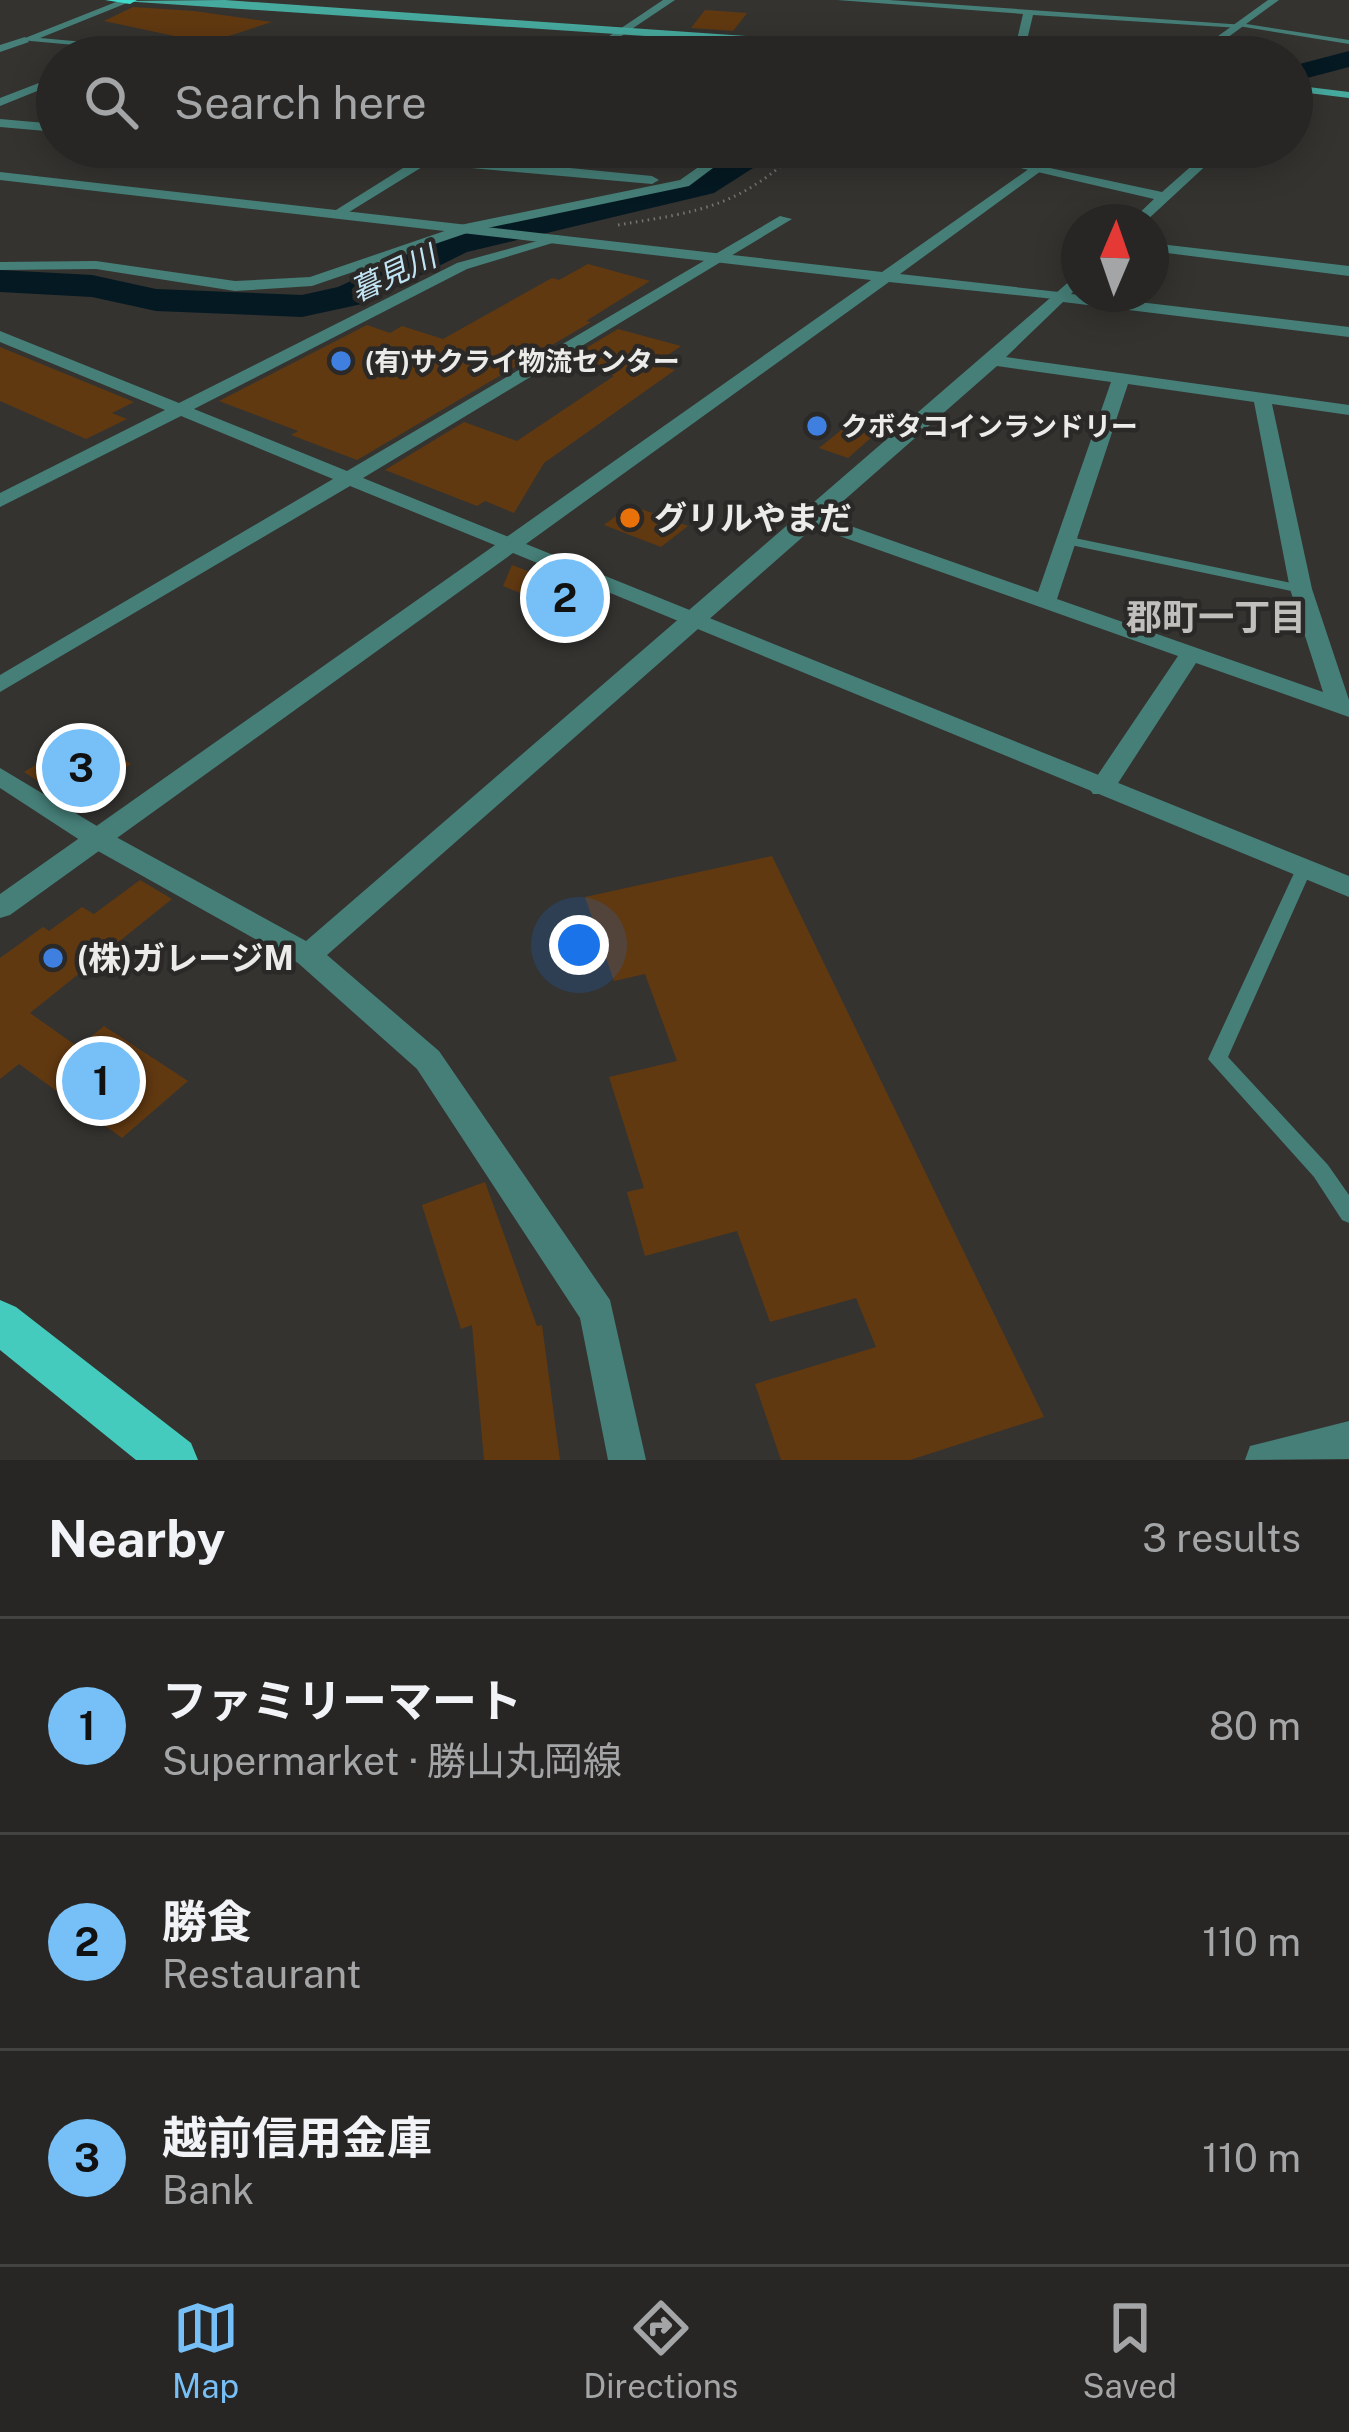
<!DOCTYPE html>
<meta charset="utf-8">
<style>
:root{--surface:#272624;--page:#2f2e2c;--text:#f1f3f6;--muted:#a4a5a6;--line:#434341;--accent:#77bff7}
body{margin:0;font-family:"Public Sans","Noto Sans JP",sans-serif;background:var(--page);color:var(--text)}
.compass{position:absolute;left:1061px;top:204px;width:108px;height:108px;border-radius:50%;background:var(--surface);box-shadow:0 6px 30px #0003;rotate:2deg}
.you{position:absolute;left:579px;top:945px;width:42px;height:42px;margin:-30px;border:9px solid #fff;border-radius:50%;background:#1a73e8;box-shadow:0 0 0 18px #1a73e833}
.badge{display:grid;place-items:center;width:78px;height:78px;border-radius:50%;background:var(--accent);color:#111;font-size:39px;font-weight:700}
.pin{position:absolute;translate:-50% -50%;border:6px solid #fff;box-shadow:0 3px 12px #0006}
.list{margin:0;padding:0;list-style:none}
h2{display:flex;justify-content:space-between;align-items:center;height:156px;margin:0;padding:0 48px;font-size:51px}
h2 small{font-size:39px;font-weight:400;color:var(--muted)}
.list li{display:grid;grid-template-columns:78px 1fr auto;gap:36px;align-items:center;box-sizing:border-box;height:216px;padding:0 48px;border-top:3px solid var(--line)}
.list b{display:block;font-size:45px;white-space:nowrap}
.list p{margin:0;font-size:39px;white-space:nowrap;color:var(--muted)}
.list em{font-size:39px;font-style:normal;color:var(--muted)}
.icon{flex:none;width:66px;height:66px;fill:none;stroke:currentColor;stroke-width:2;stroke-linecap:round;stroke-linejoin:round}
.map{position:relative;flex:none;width:1349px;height:1460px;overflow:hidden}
.search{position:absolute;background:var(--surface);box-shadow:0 6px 30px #0003;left:36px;right:36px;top:36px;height:132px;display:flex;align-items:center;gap:30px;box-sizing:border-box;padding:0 42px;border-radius:66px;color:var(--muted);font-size:45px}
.sheet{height:804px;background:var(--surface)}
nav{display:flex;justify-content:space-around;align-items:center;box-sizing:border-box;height:168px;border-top:3px solid var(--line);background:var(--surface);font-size:33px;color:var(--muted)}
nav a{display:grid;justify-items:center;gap:6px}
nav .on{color:var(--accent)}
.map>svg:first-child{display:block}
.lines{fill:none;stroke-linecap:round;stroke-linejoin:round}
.river{fill:#051922;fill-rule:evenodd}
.building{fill:#613911}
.path{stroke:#767573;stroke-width:3;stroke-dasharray:1.5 4.5;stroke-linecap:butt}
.service{fill:#467f78;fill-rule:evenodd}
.minor{fill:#467f78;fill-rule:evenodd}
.tertiary{fill:#467f78;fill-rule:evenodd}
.secondary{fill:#47aa9f;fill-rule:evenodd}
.primary{fill:#44cbbd;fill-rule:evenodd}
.trunk{fill:#40daca;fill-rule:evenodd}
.shop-dot{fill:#3f7fe0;stroke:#2a2927;stroke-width:4.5}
.food-dot{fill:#e8710a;stroke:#2a2927;stroke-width:4.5}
.labels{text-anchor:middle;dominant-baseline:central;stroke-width:9;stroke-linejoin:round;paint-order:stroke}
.far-poi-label{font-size:27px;font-weight:bold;fill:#ebebe9;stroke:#2a2927;text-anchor:start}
.far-water-label{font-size:30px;font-style:italic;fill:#c1e4f4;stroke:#2a2927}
.poi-label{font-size:33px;font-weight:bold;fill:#ebebe9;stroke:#2a2927;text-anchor:start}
.neighbourhood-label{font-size:36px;font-weight:bold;fill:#c0bfbc;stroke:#2a2927}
</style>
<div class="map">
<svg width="1349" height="1460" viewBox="0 0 1349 1460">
<rect width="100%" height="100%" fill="#343330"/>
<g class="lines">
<!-- river -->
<g class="river">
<path d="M1349 51V67L1292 82V66Z"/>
<path d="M749 147H786L714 193 467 252 362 304 302 317 156 311 92 297 0 292V270L92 275 156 289 302 295 338 287 443 238 692 179Z"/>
</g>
</g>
<!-- building -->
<g class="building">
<path d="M133 7 194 11 272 22 207 43 104 21Z"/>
<path d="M705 10 747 13 733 31 691 28Z"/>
<path d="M588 264 650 281 586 321 591 322 357 460 291 435 298 431 219 401 367 325 390 333 402 326 443 339 552 278 559 280Z"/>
<path d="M618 329 681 346 655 364 675 370 544 463 514 513 485 501 477 506 385 470 464 422 517 441 614 376 571 357Z"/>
<path d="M0 347 134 402 112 413 127 419 86 439 0 401Z"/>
<path d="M845 427 873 436 848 458 819 448Z"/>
<path d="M630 505 688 526 661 547 604 525Z"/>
<path d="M512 565 599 598 579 617 503 586Z"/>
<path d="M85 735 131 764 71 803 24 772Z"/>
<path d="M772 856 1044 1417 910 1460H781L755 1384 876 1347 856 1298 770 1322 737 1231 645 1256 627 1192 644 1188 609 1077 677 1061 645 974 614 981 585 897Z"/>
<path d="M140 880 172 899 30 1013 78 1047 104 1026 188 1081 122 1138 19 1064 0 1079V958L43 927 49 931 82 907 94 914Z"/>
<path d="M485 1182 537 1326 542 1325 560 1460H484L472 1325 461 1329 422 1205Z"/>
</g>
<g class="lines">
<!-- path -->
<path class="path" d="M618 225C703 211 738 207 803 147"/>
<!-- service -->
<g class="service">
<path d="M1240 23 1349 40V44L1238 26Z"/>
<path d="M1065 536 1301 585 1308 589 1301 593 1061 543 1059 540Z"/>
<path d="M1303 865 1309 867 1311 871 1228 1057 1328 1165 1349 1195V1223L1342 1220 1314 1177 1208 1059 1295 871 1297 867Z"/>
</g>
<!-- minor -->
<g class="minor">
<path d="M837 0H889L1245 25 1240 28 1033 15 1023 57H1013L1023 14Z"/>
<path d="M25 37 29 42 0 52V45Z"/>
<path d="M133 46 137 51 107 57 108 55Z"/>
<path d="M57 76V83L0 106V98Z"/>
<path d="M0 119 57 124V132L0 127Z"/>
<path d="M273 147 427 154 652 176 659 180 652 184 427 164 341 217 334 213 336 210 411 163 279 151Z"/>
<path d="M727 147H741L689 186 473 231 312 286 235 291 96 269 0 270V262L96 261 235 281 310 277 465 224 680 180Z"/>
<path d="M929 147H952L1162 192 1213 147H1226L1145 222H1130L1154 199Z"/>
<path d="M780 216 792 219 363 478 516 540V548H502L350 486 0 692V675L333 479 181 416 0 507V493L165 410 0 342V331L179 403 457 263 559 235V241L467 269 194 409 347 471Z"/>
<path d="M1151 243 1349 266V276L1151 251Z"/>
<path d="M1079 273V286L1071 294 1349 327V337L1063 302 1006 357 1349 405V415L1272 404 1312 589 1349 700V717L1196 663 1111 794H1093L1089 788 1093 782 1178 656 814 527 327 955 439 1051 610 1300 646 1460H608L580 1318 417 1069 298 963 89 846 0 788V768L107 832 306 941ZM997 366 1111 382 1038 592 825 517ZM1128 384 1254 402 1290 589 1323 692 1057 599Z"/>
<path d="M1349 1421V1459L1245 1460 1250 1446Z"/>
</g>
<!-- tertiary -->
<g class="tertiary">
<path d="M121 0 132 1 40 38 252 57H205L20 40Z"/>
<path d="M663 0H675L590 57H578Z"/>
<path d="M1268 0H1279L1201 57H1189Z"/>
<path d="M1060 147H1074L900 274 1059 292 1064 294V300L889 282 526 544 1349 876V897L513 553 10 915 0 918V894L871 280 0 180V172L882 272Z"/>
</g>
<!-- secondary -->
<g class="secondary">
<path d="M225 0 1004 54 1009 57H958L122 1Z"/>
<path d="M1292 85 1349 92V98L1292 91Z"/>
</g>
<!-- primary -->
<path class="primary" d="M0 1300 16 1307 191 1443 198 1460H136L0 1350Z"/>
<!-- trunk -->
<path class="trunk" d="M105 0H137L130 4Z"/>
</g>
<!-- markers -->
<g class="shop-dot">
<circle cx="341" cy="361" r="12"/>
<circle cx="817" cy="426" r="12"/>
<circle cx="53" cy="958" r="12"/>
</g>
<circle class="food-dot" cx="630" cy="518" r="12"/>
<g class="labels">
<!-- far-poi labels -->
<g class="far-poi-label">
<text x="365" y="361">(有)サクライ物流センター</text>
<text x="841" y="426">クボタコインランドリー</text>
</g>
<!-- far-water labels -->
<g class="far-water-label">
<text transform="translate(393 273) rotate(-25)">暮見川</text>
</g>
<!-- poi labels -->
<g class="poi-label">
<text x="654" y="518">グリルやまだ</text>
<text x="77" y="958">(株)ガレージM</text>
</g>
<!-- neighbourhood labels -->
<g class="neighbourhood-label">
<text x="1216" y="617">郡町一丁目</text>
</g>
</g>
</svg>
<svg class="compass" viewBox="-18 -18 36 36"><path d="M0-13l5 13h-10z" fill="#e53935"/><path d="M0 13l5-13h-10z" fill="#a4a5a6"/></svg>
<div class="you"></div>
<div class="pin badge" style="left:101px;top:1081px">1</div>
<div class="pin badge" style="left:565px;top:598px">2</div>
<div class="pin badge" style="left:81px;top:768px">3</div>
<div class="search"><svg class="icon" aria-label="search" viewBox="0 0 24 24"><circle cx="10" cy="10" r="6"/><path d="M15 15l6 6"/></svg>Search here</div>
</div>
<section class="sheet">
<h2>Nearby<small>3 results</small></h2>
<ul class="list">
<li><span class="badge">1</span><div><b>ファミリーマート</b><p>Supermarket · 勝山丸岡線</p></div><em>80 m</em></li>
<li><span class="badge">2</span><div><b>勝食</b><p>Restaurant</p></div><em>110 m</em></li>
<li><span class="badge">3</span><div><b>越前信用金庫</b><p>Bank</p></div><em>110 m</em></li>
</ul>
</section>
<nav>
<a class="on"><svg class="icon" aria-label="map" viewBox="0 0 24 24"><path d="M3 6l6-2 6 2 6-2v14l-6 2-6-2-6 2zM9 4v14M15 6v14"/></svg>Map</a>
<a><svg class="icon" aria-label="directions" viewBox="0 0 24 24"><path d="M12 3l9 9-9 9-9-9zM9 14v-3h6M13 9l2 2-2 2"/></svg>Directions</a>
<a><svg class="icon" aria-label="saved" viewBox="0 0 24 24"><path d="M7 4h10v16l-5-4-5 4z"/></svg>Saved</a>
</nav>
